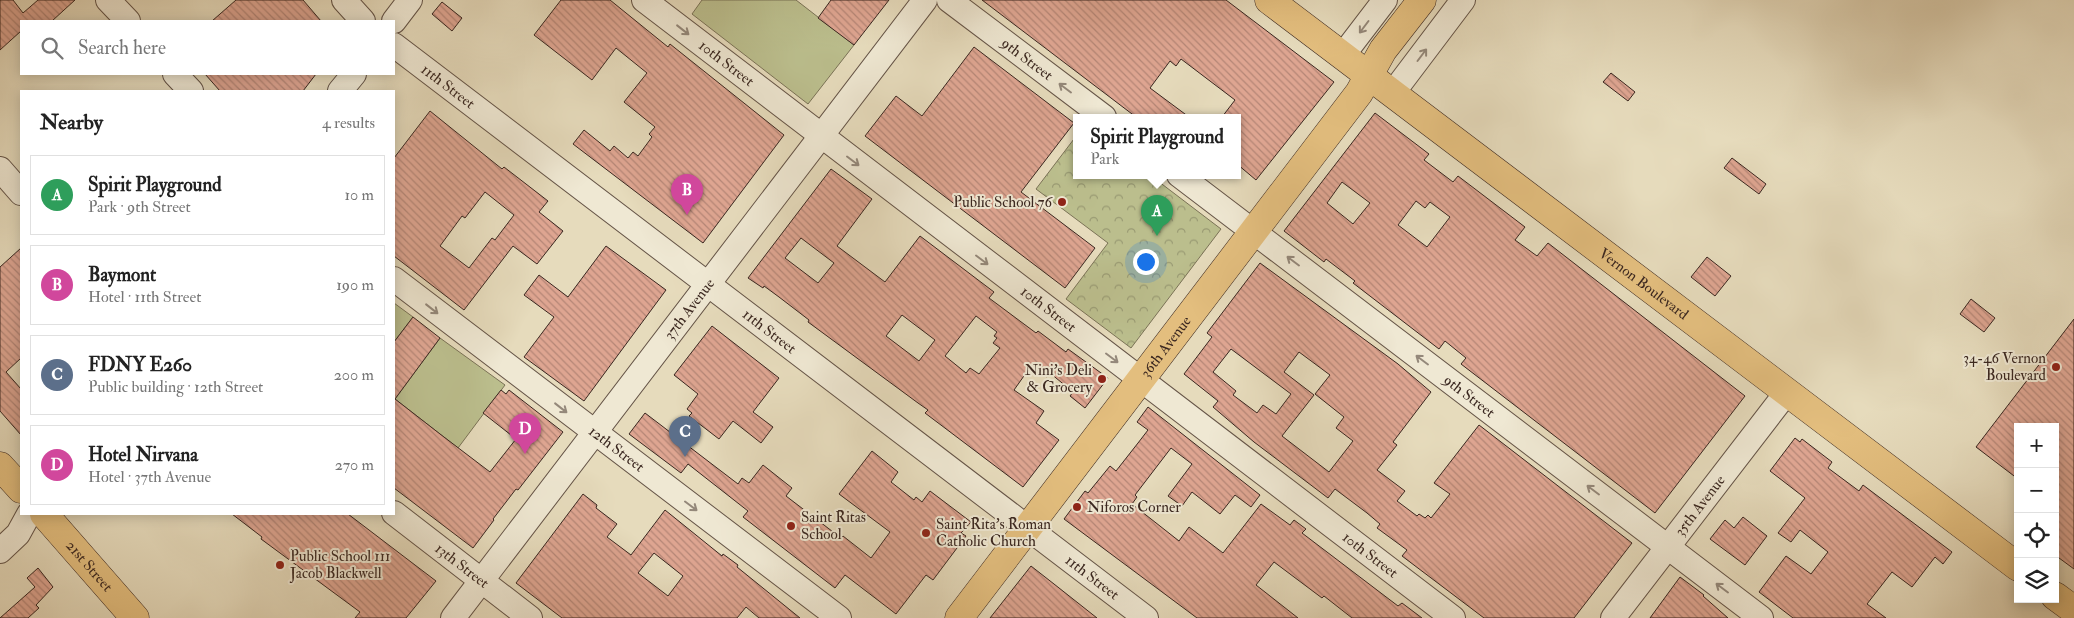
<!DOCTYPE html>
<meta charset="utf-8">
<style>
:root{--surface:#fff;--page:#f2f2f2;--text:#222;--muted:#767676;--line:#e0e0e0;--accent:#8f2418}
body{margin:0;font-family:"IM FELL Double Pica",serif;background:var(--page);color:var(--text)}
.controls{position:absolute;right:15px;bottom:15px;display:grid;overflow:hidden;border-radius:0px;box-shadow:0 2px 12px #0003}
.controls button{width:45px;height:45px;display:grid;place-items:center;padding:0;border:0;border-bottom:1px solid var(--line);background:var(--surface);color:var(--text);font:25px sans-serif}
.you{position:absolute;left:1145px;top:261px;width:18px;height:18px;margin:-12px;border:4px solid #fff;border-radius:50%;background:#1a73e8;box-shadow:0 0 0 8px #1a73e833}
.badge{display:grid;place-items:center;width:32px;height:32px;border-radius:50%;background:var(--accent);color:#fff;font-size:16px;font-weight:700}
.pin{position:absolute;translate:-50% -41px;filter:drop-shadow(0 1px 2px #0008)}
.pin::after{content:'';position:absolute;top:26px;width:18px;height:15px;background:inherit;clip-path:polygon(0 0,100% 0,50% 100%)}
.popup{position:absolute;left:1073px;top:114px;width:168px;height:65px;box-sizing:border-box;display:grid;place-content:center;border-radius:0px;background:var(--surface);filter:drop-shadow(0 1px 4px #0005);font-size:16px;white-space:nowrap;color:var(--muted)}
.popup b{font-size:19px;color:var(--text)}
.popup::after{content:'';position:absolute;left:50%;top:100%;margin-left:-10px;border:10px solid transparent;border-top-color:var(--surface)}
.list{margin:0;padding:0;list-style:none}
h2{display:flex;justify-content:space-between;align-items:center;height:65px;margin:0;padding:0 20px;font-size:21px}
h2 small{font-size:16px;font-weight:400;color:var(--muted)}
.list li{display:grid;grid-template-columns:32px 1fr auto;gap:15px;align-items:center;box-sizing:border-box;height:80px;margin:0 10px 10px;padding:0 10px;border:1px solid var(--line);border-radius:0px}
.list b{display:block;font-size:19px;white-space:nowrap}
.list p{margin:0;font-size:16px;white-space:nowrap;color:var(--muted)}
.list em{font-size:16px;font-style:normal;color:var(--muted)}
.icon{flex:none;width:28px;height:28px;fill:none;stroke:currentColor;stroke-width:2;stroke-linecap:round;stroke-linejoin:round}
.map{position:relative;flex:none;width:2074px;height:618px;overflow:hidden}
.search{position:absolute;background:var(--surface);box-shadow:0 2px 12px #0003;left:20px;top:20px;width:375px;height:55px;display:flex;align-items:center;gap:12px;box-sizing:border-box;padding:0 18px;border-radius:0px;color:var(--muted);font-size:19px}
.panel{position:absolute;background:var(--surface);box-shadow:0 2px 12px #0003;left:20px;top:90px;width:375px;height:425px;border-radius:0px}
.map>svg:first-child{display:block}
.green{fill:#bbbe8d;stroke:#7a7256}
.park{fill:url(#park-crowns);stroke:#7a7256}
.building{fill:url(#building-back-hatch);stroke:#3a2720;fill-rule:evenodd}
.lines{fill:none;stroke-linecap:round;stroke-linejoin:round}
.minor-casing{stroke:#655447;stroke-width:26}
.major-casing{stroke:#3a2720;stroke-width:29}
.minor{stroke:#efe8d3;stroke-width:24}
.major{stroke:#e3be7e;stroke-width:28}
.oneway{stroke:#94887a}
.poi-dot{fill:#8f2418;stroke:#efe8d3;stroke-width:2}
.labels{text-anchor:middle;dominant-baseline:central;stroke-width:4;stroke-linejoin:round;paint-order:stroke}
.street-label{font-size:15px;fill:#3a2720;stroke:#efe8d3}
.poi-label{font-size:15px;fill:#3a2720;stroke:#efe8d3;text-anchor:start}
</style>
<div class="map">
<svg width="2074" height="618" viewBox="0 0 2074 618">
<defs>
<pattern id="park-crowns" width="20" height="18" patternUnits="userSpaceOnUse" patternTransform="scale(1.25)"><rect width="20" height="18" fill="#bbbe8d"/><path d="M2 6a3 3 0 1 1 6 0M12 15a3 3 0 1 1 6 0" fill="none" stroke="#999a73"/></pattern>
<pattern id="building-back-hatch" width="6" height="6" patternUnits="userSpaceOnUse" patternTransform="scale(1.25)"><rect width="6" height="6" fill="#dea591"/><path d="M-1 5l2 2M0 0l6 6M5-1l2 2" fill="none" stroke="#b58676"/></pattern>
</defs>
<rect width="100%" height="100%" fill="#e6dbbc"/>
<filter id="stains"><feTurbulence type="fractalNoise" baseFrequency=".004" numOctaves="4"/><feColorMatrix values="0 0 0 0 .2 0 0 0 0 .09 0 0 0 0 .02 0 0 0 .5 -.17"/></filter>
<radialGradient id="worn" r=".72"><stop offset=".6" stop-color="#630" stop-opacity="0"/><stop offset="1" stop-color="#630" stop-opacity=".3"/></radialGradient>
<!-- green -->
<g class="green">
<path d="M702 0H796L854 45 808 104 692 14Z"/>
<path d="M394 303 413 317 394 342Z"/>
<path d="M440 338 505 385 458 448 395 399Z"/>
</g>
<!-- park -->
<path class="park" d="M1077 135V175H1150L1221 229 1131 348 1066 299 1108 243 1036 189Z"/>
<!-- building -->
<g class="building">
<path d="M0 0H13L23 13 38 0H75L52 21H21V31L0 50Z"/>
<path d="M236 0H303L321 21H212Z"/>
<path d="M561 0H610L668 47 670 44 784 135 703 243 573 144 584 130 610 151 614 146 628 158 633 152 638 156 652 137 649 134 655 127 624 102 647 73 616 48 592 80 534 35Z"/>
<path d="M831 0H889L854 45 818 18Z"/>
<path d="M982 0H1226L1334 82 1256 180 1237 164V117H1222L1235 100 1181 59 1176 66 1170 61 1150 88 1189 117H1136Z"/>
<path d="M442 2 462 18 452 31 432 14Z"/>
<path d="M974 47 1074 123 1021 192 1095 248 1065 288 865 136 896 96 922 116Z"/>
<path d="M1611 73 1635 92 1628 101 1603 82Z"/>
<path d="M205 74H316L303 91H220Z"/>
<path d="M430 111 502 169 504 167 548 201 539 212 563 231 537 264 513 246 464 310 394 256V158ZM485 192 514 215 495 240 492 238 469 268 440 246 462 216 465 218Z"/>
<path d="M1375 113 1429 154 1424 160 1453 182 1458 176 1525 227 1515 240 1537 256 1548 243 1745 396 1655 513 1461 364 1466 358 1445 341 1439 349 1353 283 1355 281 1326 259 1324 262 1284 231ZM1342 182 1370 203 1353 224 1327 203ZM1416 201 1425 208 1430 202 1450 217 1427 247 1398 225Z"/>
<path d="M1732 158 1766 184 1759 194 1724 168Z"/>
<path d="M831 169 872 199 837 246 885 282 920 236 994 292 989 298 1036 333 1038 331 1066 352 1068 349 1108 378 1085 408 1070 396 1073 392 1050 373 1047 377 1031 366 1014 390 1044 411 1036 423 1059 440 1023 487 925 413 928 410 918 403 808 322 809 320 779 297 764 286 763 288 748 278ZM801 238 834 263 818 283 785 258ZM902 315 935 340 919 361 886 336ZM976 316 997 332 994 336 997 338 993 343 1000 348 979 374 970 368 966 373 945 356Z"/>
<path d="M606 246 666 290 584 401 524 357 554 317 524 295 539 275 568 297Z"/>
<path d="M21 248V358L6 372 21 389V435L0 411V267Z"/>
<path d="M1707 257 1731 276 1715 296 1691 277Z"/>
<path d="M1260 263 1398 364 1431 392 1393 442 1397 445 1377 470 1405 491 1397 501 1417 516 1419 514 1425 518 1428 515 1431 518 1450 494 1434 483 1479 425 1632 543 1574 618H1484L1402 556 1407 550 1377 528 1380 524 1367 513 1335 489 1328 498 1254 442 1213 407 1218 401 1184 374 1212 337 1207 333ZM1231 349 1291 394 1276 414 1263 405 1257 413 1233 395 1236 391 1213 372ZM1299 352 1330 375 1315 394 1344 417 1336 428 1353 441 1329 472 1282 436 1314 395 1284 372Z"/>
<path d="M1971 299 1995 318 1984 332 1960 314Z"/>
<path d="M413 317 440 338 395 399 440 434 490 472 516 439 483 413 501 390 506 394 509 390 563 432 518 490 516 489 493 519 494 520 473 548 394 488V342Z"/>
<path d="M2074 319V569L2055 555V427H2018V479L1976 447Z"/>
<path d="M712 326 779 378 753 412 773 427 761 443 733 421 719 439 689 416 692 413 687 409 698 394 674 375Z"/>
<path d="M1148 407 1260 495 1251 507 1235 495 1220 514 1192 492 1182 506 1168 496 1192 464 1171 448 1135 495 1137 497 1132 504 1179 541 1189 527 1223 553 1261 504 1290 525 1294 520 1306 529 1302 533 1398 606 1402 603 1422 618H1352L1324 596 1322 598 1274 562 1256 585 1298 618H1197L1064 519 1085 491 1088 493 1110 466 1116 471 1138 443 1148 430 1137 422Z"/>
<path d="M645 413 738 484 742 478 749 483 763 465 792 488 786 496 841 538 843 536 871 558 890 532 839 494 872 451 898 472 891 482 914 500 916 497 922 502 930 491 971 522 961 533 966 536 933 580 926 575 896 614 845 575 835 588 743 517 748 511 688 464 681 473 629 434Z"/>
<path d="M1795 438 1800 442 1802 439 1832 462 1828 468 1859 491 1863 485 1952 552 1943 564 1935 557 1912 587 1892 572 1867 604 1886 618H1793L1759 592 1786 556 1811 574 1828 552 1800 530 1791 542 1778 533 1805 498 1770 471Z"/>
<path d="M583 494 597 505 596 508 617 524 607 537 631 555 665 510 722 556 723 554 738 565 737 567 800 618H759L746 607 737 618H562L516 583ZM654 553 683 576 668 596 638 573Z"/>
<path d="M232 514H348L436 581 406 618H355L360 612 261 539 262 537Z"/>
<path d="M1743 517 1767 536 1745 565 1710 539 1725 520 1734 528Z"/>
<path d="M1031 566 1054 584 1097 618H990Z"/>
<path d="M38 568 53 587 36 605 39 608 28 618H0L35 587 27 578Z"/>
<path d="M1680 577 1704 595 1703 596 1728 618H1650Z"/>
</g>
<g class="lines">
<!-- minor casing -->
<g class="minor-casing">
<g id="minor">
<path d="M108 0 128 21"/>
<path d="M344 0 363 21"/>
<path id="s1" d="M644 0 1453 618"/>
<path id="s2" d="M949 0 1104 117"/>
<path d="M394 21 410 0"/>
<path id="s3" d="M394 45 1146 618"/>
<path d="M1343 55 1385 0"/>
<path d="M175 74 191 91"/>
<path d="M340 91 354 74"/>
<path d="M1392 94 1463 0"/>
<path d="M0 169 21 193"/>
<path id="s4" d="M1179 175 1761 618"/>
<path id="s5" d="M394 279 839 618"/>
<path id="s6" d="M394 513 530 618"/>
<path d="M0 551 18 534 29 514"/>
<path id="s7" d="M453 618 925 0"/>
<path id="s8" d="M1613 618 1787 392"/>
</g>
</g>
<!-- major casing -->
<g class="major-casing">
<g id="major">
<path id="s9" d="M1269 0 2018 567"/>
<path d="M0 466 21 489"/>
<path id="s10" d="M44 514 135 618"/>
<path d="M2055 596 2074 610"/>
<path id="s11" d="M959 618 1359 93 1383 50 1422 0"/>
</g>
</g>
<!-- minor -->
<use href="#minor" class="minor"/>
<!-- major -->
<use href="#major" class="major"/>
</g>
<!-- one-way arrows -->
<defs><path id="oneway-shaft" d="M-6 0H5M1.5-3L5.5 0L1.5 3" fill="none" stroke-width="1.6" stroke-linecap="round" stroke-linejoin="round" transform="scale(1.25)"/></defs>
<g class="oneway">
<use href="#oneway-shaft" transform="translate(1364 27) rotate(127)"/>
<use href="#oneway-shaft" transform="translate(683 30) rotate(38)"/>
<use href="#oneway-shaft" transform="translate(1422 55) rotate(-53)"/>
<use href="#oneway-shaft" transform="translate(1065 88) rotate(-143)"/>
<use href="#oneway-shaft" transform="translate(853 161) rotate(37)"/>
<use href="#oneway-shaft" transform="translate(982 260) rotate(37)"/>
<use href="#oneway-shaft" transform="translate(1293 261) rotate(-143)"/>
<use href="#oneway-shaft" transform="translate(432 309) rotate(38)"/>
<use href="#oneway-shaft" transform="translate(1112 358) rotate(37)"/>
<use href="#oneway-shaft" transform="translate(1422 360) rotate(-143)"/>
<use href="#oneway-shaft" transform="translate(561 408) rotate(38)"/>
<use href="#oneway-shaft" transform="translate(1593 490) rotate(-143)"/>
<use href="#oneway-shaft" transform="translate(691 506) rotate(37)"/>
<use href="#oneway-shaft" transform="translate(1722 588) rotate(-143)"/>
</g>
<!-- markers -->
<g class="poi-dot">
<circle cx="1062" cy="202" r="5"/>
<circle cx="2056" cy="367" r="5"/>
<circle cx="1102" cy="379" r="5"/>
<circle cx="1077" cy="507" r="5"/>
<circle cx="791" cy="526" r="5"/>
<circle cx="926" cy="533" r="5"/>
<circle cx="280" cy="565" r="5"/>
</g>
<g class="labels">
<!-- street labels -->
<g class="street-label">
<text stroke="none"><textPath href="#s2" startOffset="98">9th Street</textPath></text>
<text stroke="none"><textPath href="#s1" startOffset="104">10th Street</textPath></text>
<text stroke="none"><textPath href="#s3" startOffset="68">11th Street</textPath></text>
<text stroke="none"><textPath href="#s9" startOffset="470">Vernon Boulevard</textPath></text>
<text stroke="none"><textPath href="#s7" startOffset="389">37th Avenue</textPath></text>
<text stroke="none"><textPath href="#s1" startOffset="509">10th Street</textPath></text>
<text stroke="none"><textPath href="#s3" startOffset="472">11th Street</textPath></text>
<text stroke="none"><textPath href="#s11" startOffset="341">36th Avenue</textPath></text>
<text stroke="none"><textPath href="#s4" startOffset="365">9th Street</textPath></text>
<text stroke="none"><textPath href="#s5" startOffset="280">12th Street</textPath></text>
<text stroke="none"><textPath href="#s8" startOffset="142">35th Avenue</textPath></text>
<text stroke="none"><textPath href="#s1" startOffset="914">10th Street</textPath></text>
<text stroke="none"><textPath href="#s10" startOffset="69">21st Street</textPath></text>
<text stroke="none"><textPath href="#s6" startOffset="86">13th Street</textPath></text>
<text stroke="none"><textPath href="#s3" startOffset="878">11th Street</textPath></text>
</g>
<!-- poi labels -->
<g class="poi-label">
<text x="1052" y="202" text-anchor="end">Public School 76</text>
<text x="2046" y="358" text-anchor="end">34-46 Vernon<tspan x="2046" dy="17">Boulevard</tspan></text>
<text x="1092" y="370" text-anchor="end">Nini's Deli<tspan x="1092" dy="17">&amp; Grocery</tspan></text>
<text x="1087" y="507">Niforos Corner</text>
<text x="801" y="517">Saint Ritas<tspan x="801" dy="17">School</tspan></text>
<text x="936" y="524">Saint Rita's Roman<tspan x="936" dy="17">Catholic Church</tspan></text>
<text x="290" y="556">Public School 111<tspan x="290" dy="17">Jacob Blackwell</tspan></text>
</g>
</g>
<rect width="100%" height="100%" filter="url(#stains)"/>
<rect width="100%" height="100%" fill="url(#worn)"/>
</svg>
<div class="controls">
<button>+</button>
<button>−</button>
<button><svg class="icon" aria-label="locate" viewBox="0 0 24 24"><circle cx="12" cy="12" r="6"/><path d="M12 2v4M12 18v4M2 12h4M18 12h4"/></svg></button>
<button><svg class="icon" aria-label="layers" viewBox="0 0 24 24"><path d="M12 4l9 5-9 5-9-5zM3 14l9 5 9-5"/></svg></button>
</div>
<div class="you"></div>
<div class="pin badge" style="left:1157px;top:236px;background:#2e9e5b">A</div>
<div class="popup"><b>Spirit Playground</b>Park</div>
<div class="pin badge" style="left:687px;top:215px;background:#d1479c">B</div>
<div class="pin badge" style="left:685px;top:457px;background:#5c6f8a">C</div>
<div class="pin badge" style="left:525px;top:454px;background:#d1479c">D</div>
<div class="search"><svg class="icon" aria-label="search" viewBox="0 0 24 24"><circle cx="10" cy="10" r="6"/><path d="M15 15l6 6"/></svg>Search here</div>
<section class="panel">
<h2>Nearby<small>4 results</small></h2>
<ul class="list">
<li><span class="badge" style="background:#2e9e5b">A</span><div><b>Spirit Playground</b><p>Park · 9th Street</p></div><em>10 m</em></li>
<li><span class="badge" style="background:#d1479c">B</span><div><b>Baymont</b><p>Hotel · 11th Street</p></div><em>190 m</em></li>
<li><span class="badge" style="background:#5c6f8a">C</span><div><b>FDNY E260</b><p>Public building · 12th Street</p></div><em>200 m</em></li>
<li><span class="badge" style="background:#d1479c">D</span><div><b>Hotel Nirvana</b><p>Hotel · 37th Avenue</p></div><em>270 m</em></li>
</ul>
</section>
</div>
